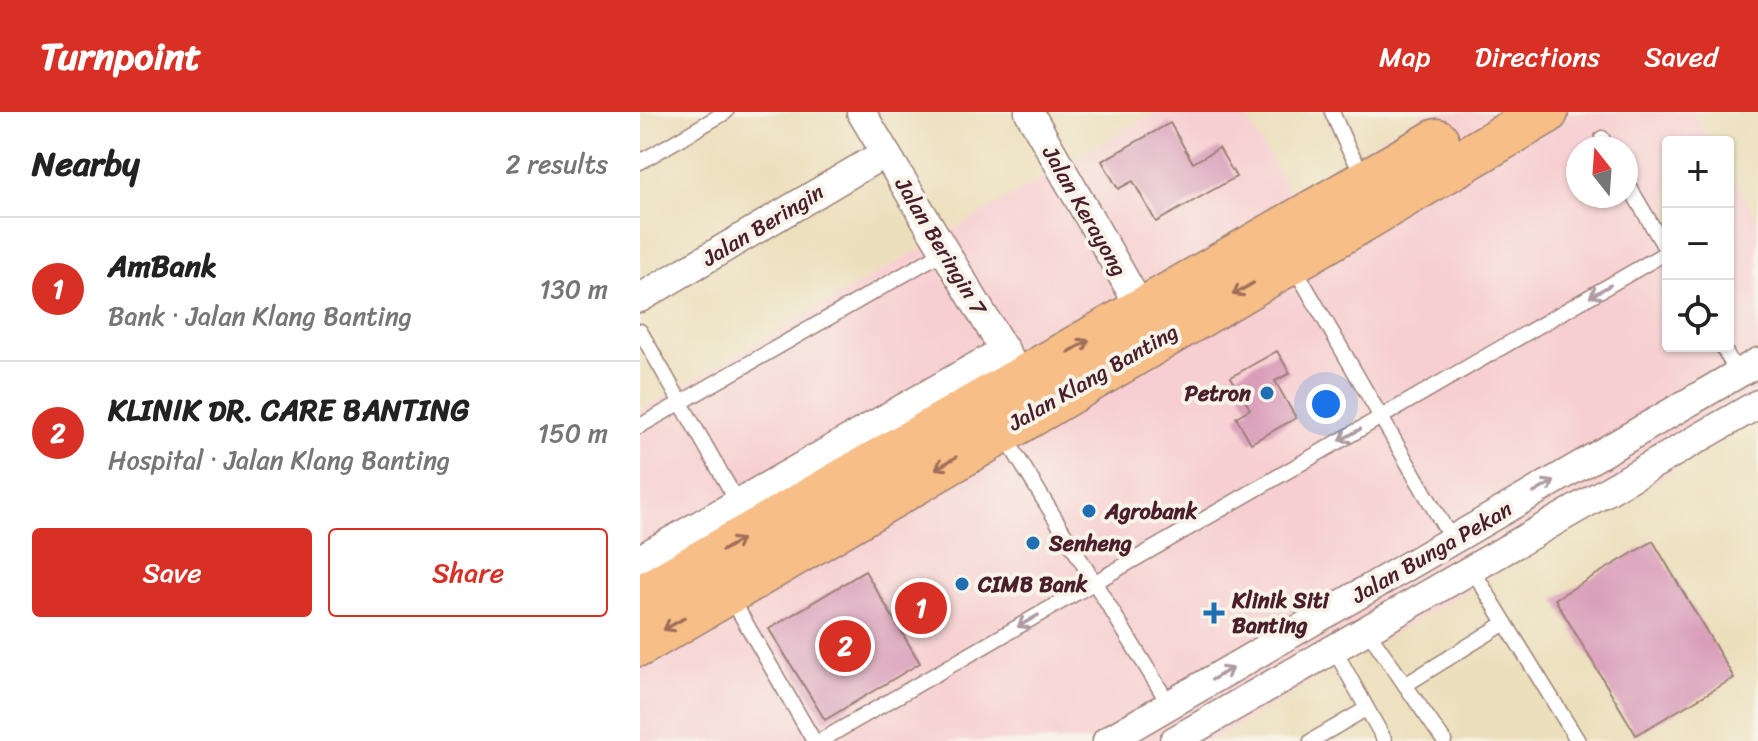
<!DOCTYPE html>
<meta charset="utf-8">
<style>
:root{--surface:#fff;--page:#f6f6f6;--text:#222;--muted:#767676;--line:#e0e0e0;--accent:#d93025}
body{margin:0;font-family:Sriracha,sans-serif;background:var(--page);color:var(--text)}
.controls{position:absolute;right:24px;top:24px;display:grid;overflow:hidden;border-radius:8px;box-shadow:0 2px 6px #0004}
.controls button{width:72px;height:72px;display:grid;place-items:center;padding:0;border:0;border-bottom:2px solid var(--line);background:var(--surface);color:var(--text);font:40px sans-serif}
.compass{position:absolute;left:926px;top:24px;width:72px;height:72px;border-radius:50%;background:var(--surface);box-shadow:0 2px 6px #0004;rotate:343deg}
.you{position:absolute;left:686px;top:292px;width:28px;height:28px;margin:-20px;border:6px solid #fff;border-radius:50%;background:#1a73e8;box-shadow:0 0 0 12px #1a73e833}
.badge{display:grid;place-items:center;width:52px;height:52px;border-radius:50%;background:var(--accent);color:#fff;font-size:26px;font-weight:700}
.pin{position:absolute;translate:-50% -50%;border:4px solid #fff;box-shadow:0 2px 8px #0006}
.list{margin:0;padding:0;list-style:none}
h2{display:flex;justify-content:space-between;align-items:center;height:104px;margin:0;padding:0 32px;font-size:34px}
h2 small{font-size:26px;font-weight:400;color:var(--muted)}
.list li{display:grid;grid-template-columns:52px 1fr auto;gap:24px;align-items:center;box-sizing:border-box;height:144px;padding:0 32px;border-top:2px solid var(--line)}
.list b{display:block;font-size:30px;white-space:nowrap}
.list p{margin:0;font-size:26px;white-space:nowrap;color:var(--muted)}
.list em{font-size:26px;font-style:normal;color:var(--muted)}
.actions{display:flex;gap:16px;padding:24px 32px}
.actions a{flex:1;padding:18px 0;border:2px solid var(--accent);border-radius:8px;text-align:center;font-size:28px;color:var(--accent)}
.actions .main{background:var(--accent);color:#fff}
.icon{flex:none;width:44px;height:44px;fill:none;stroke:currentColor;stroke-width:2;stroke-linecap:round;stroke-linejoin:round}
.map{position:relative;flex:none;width:1118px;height:629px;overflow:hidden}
header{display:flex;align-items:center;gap:48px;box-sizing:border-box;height:112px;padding:0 40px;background:var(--accent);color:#fff}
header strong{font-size:38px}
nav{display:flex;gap:44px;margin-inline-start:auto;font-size:28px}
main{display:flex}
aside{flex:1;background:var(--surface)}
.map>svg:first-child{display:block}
.built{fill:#f7cfd2;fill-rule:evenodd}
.building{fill:#d99dba}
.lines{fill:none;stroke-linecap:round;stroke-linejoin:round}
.lane-casing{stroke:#9b7f74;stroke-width:17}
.street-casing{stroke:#9b7f74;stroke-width:31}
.highway-casing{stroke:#9b7f74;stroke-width:47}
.lane{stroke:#fff;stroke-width:14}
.street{stroke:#fff;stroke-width:28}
.highway{stroke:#f7be88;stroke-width:44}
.oneway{stroke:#a06e5a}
.oneway2{stroke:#ae9aa0}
.poi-dot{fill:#1f6fb2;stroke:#f7f3e8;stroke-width:3}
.labels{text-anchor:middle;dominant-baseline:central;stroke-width:8;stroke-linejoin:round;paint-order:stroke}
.street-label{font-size:22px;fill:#4a1f2b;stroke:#f7f3e8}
.poi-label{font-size:22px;font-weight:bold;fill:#4a1f2b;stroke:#f7f3e8;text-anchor:start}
</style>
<header>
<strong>Turnpoint</strong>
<nav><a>Map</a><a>Directions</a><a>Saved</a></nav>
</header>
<main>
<aside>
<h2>Nearby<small>2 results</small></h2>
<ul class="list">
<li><span class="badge">1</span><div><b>AmBank</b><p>Bank · Jalan Klang Banting</p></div><em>130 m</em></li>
<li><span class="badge">2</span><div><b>KLINIK DR. CARE BANTING</b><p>Hospital · Jalan Klang Banting</p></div><em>150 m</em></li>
</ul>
<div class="actions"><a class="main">Save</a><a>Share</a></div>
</aside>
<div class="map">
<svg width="1118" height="629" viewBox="0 0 1118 629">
<rect width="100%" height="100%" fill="#f7f3e8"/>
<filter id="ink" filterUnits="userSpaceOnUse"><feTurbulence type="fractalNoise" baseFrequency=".0125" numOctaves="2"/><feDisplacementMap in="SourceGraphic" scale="16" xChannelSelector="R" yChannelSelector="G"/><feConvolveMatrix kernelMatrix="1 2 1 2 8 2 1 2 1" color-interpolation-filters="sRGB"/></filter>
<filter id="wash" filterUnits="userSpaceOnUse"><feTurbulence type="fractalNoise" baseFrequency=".006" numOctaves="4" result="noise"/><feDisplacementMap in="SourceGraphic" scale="32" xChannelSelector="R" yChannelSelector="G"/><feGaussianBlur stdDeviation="1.8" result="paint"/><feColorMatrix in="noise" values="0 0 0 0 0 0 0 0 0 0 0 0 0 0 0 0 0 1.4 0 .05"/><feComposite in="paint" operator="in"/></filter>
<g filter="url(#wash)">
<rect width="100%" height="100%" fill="#ecdfbc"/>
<!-- built -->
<path class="built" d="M517 0H602L651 80 785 0H1053L1071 30H1028V234H1088V58L1118 108V308L570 629H0V299ZM938 36H986V84H938Z"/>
<g id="blocks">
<!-- building -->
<g class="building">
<path d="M530 11 553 51 579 36 596 65 516 110 493 69 478 77 462 49Z"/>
<path d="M637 239 650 261 635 269 656 306 611 331 596 305 610 297 591 265Z"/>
<path d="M1013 429 1094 566 996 623 915 487Z"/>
<path d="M225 459 280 551 185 608 129 517Z"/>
</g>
</g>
</g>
<g filter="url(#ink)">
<use href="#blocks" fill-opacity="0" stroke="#9b7f74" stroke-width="2"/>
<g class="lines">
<!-- lane casing -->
<g class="lane-casing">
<g id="lane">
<path d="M692 0 707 34 724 64"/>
<path d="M962 26 967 36"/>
<path d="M0 50 86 0"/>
<path d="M986 69 1028 141"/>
<path d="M653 153 812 428"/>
<path d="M0 219 98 391"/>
<path d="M1082 234 1098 262"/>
<path d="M0 314 305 139"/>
<path d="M364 323 529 592"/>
<path d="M832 457 938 629"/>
<path d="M90 484 174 629"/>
<path d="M727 518 804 629"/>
<path d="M694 537 745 629"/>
<path d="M765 573 865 511"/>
<path d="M180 629 1027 140"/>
<path d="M671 629 726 597"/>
</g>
</g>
<!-- street casing -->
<g class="street-casing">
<g id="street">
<path d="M221 0 373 253"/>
<path d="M389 0 502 198"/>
<path d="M0 186 245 41"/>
<path d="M0 447 365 238"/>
<path d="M467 629 1118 250"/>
<path d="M534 629 1118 292"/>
</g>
</g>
<!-- highway casing -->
<g class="highway-casing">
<g id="highway">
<path d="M0 486 797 29"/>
<path d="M0 532 906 0"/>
</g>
</g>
<!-- lane -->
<use href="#lane" class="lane"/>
<!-- street -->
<use href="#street" class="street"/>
<!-- highway -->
<use href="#highway" class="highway"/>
</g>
<!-- one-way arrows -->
<defs><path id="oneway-shaft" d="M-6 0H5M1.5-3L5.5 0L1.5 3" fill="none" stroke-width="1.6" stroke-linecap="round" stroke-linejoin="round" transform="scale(2)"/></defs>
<g class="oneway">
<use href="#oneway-shaft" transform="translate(603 177) rotate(150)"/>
<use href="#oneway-shaft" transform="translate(439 234) rotate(-30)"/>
<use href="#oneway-shaft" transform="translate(306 351) rotate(149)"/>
<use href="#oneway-shaft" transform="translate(92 433) rotate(-30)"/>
<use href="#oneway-shaft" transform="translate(34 512) rotate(150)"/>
</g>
<g class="oneway2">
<use href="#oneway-shaft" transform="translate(960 179) rotate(150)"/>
<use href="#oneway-shaft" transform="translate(710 323) rotate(150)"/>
<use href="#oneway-shaft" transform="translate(904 375) rotate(-30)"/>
<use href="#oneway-shaft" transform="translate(388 509) rotate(150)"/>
<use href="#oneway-shaft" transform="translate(582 562) rotate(-30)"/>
</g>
</g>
<!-- markers -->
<g class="poi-dot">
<circle cx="627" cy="281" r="8"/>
<circle cx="449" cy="399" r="8"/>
<circle cx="393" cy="431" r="8"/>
<circle cx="322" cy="472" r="8"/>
<path d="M570 489h8v8h8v8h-8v8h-8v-8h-8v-8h8z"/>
</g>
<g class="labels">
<!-- street labels -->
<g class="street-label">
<text transform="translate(445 99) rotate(60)">Jalan Kerayong</text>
<text transform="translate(123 113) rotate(-31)">Jalan Beringin</text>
<text transform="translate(301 134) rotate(59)">Jalan Beringin 7</text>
<text transform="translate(453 265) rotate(-30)">Jalan Klang Banting</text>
<text transform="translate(792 440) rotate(-30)">Jalan Bunga Pekan</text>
</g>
<!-- poi labels -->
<g class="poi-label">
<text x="611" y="281" text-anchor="end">Petron</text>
<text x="465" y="399">Agrobank</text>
<text x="409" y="431">Senheng</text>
<text x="338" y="472">CIMB Bank</text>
<text x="592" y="488">Klinik Siti<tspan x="592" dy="25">Banting</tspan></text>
</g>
</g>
</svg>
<div class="controls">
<button>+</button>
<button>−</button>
<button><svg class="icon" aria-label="locate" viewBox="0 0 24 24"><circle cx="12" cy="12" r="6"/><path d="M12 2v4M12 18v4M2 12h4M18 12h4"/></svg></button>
</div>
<svg class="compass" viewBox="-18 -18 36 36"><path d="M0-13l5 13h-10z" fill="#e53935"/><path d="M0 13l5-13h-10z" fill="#767676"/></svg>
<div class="you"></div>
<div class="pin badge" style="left:281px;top:496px">1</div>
<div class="pin badge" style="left:205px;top:534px">2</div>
</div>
</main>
